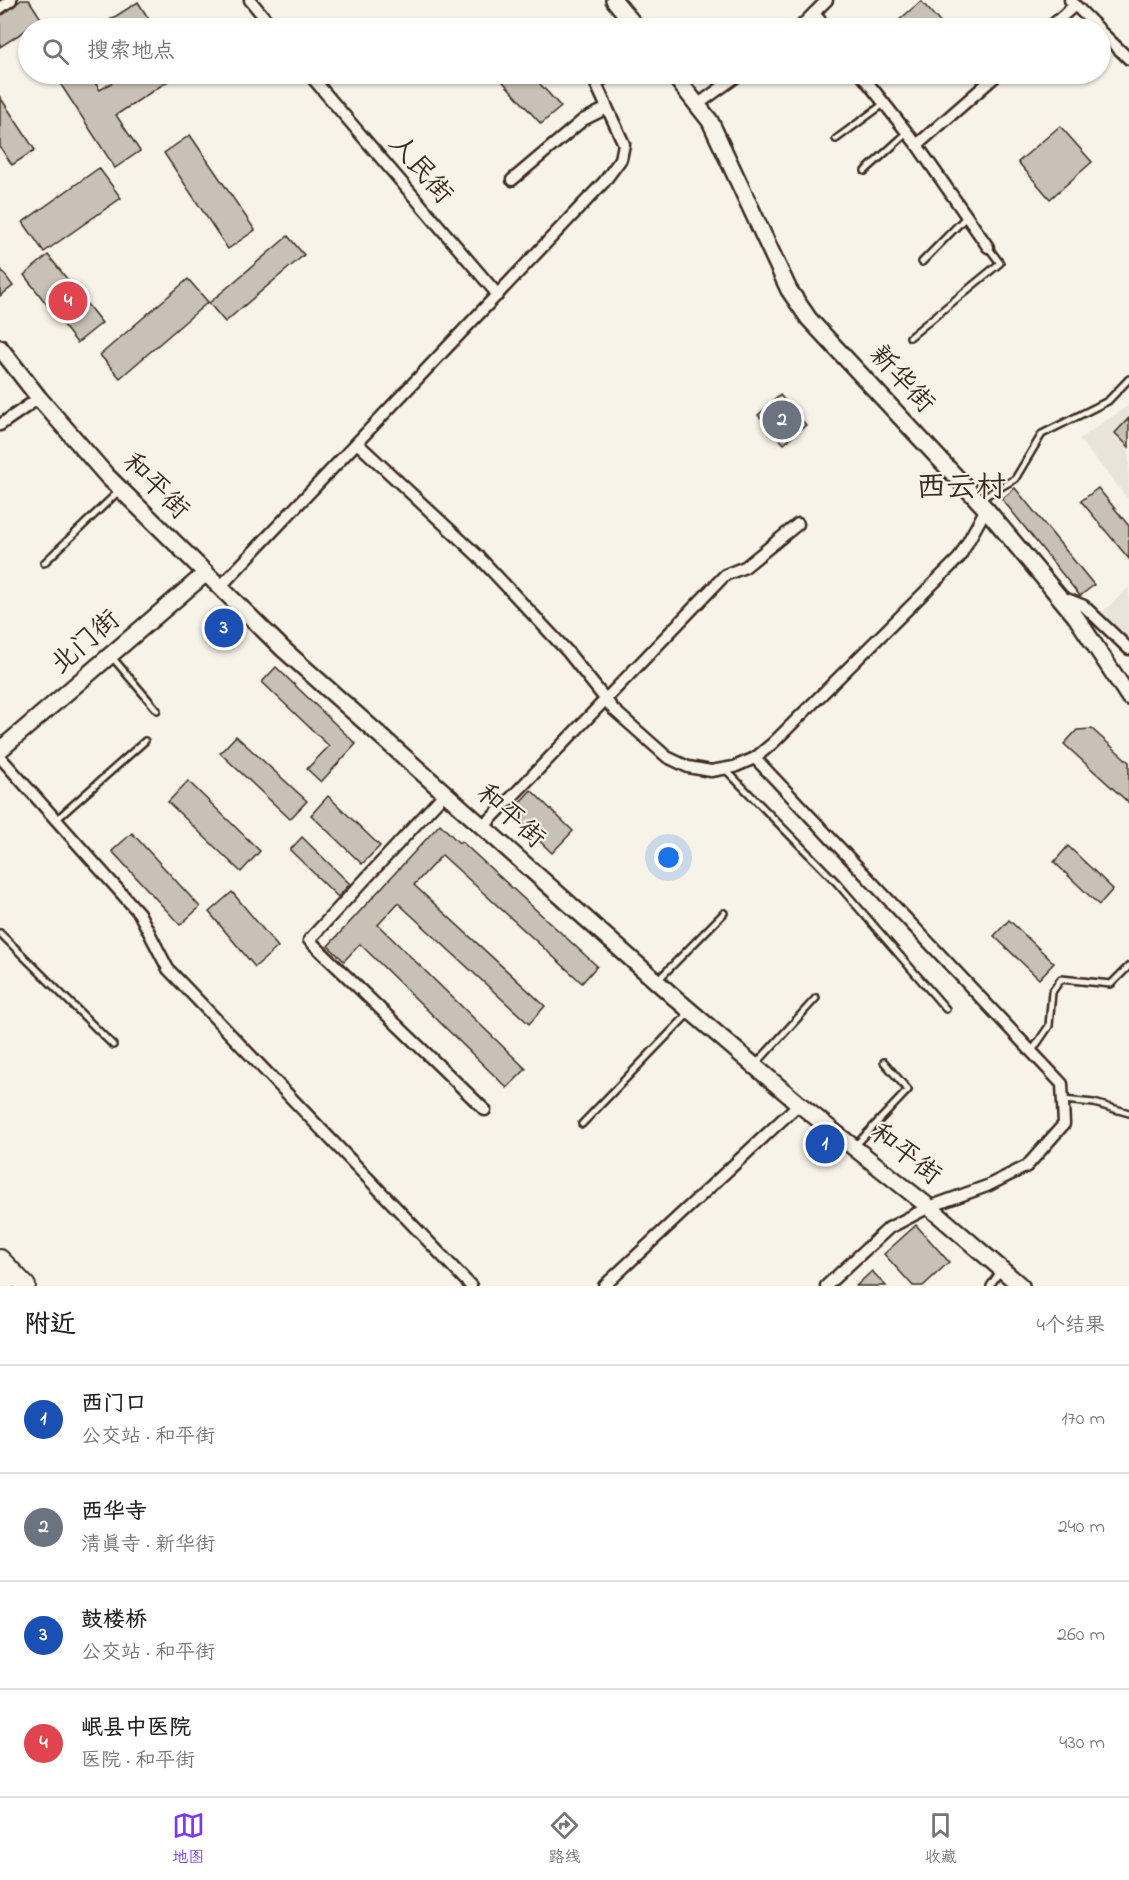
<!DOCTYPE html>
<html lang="zh">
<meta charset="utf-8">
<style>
:root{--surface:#fff;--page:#f6f6f6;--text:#222;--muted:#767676;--line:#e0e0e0;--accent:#7c3aed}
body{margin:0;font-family:"Indie Flower","LXGW WenKai TC",sans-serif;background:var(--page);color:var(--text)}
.you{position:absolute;left:669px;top:858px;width:21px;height:21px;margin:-15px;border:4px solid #fff;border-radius:50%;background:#1a73e8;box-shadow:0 0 0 9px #1a73e833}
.badge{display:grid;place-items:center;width:39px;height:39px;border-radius:50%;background:var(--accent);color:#fff;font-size:20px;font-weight:700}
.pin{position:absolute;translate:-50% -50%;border:3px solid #fff;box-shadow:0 2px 6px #0006}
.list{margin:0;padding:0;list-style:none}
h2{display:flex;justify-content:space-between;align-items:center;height:78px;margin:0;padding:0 24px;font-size:26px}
h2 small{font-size:20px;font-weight:400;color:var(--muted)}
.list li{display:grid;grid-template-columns:39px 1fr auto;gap:18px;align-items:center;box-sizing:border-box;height:108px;padding:0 24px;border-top:2px solid var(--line)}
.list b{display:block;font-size:22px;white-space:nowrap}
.list p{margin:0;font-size:20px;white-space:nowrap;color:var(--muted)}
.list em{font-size:20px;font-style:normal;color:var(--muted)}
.icon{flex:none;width:33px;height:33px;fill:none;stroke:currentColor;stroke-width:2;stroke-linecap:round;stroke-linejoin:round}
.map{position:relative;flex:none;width:1129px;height:1286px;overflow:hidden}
.search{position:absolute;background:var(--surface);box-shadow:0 2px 4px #0004;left:18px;right:18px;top:18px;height:66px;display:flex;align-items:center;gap:15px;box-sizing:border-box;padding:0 21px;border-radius:33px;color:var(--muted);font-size:22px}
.sheet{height:510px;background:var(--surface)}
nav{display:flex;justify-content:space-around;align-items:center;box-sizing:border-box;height:84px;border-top:2px solid var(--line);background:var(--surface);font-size:16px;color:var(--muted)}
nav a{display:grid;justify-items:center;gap:3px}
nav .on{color:var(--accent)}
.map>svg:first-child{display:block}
.built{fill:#e9e4d9}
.building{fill:#c8c1b6;stroke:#3b2a1e;stroke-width:1.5}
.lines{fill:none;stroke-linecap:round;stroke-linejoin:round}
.lane-casing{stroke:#3b2a1e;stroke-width:10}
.street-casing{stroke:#3b2a1e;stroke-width:15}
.secondary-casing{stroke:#3b2a1e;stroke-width:20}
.primary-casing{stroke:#3b2a1e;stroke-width:22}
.lane{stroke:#f7f3e8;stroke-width:5}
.street{stroke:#f7f3e8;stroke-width:10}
.secondary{stroke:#f7f3e8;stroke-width:15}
.primary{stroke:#f7f3e8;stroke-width:18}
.labels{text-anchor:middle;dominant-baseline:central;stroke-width:4.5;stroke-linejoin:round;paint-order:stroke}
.street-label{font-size:27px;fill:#3b2a1e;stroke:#f7f3e8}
.quarter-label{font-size:30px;fill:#3b2a1e;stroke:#f7f3e8}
</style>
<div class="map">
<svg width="1129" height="1286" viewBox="0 0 1129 1286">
<rect width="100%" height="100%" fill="#f7f3e8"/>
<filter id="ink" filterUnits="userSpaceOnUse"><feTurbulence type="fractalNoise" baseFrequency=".0167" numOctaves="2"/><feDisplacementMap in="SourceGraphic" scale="12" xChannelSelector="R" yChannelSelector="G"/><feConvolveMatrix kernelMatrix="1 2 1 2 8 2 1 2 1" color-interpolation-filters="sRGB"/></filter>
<g filter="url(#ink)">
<!-- built -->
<g class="built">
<path d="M1129 405V500L1079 439Z"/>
<path d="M1129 587V639L1103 612Z"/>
</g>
<!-- building -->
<g class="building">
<path d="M21 0H29L42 20 0 47V15L4 14Z"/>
<path d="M921 1 945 28H890Z"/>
<path d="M138 2 152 24 145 28H97Z"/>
<path d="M54 74H89L100 90 126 74H179L116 115 140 151 115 168Z"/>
<path d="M496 74H531L561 107 541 124Z"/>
<path d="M0 97 35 150 12 165 0 147Z"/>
<path d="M1060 126 1092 162 1050 199 1018 162Z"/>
<path d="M190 135 255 230 228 249 164 153Z"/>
<path d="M99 168 121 198 44 252 23 222Z"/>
<path d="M288 236 304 255 225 322 209 303Z"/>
<path d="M48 255 102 323 77 343 24 275Z"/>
<path d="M0 268 13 286 0 296Z"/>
<path d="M188 279 208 302 120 378 100 355Z"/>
<path d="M780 395 806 425 784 444 758 415Z"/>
<path d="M1129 418V447L1115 433Z"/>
<path d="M1015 488 1094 585 1080 596 1002 499Z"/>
<path d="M1098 488 1129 526V559L1081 501Z"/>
<path d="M276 667 356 744 321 782 307 769 329 746 262 682Z"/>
<path d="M1092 729 1129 762V803L1064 744 1077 730Z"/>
<path d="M236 736 307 801 290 819 220 753Z"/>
<path d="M188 781 260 851 241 872 168 802Z"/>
<path d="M531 790 573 831 552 853 510 813Z"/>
<path d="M328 796 380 846 362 864 311 815Z"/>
<path d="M440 824 459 843 461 841 597 966 582 983 442 855 414 885 545 1006 529 1024 398 903 378 925 526 1069 507 1088 360 944 344 961 328 946Z"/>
<path d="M132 833 200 907 180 925 112 851Z"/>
<path d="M302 837 350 884 338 897 290 850Z"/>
<path d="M1068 846 1113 889 1099 905 1054 862Z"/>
<path d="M232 892 278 947 255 967 209 912Z"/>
<path d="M1009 920 1054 963 1039 979 994 936Z"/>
<path d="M916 1225 949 1262 923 1286H913L884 1254Z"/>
<path d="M872 1271 886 1286H856Z"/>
</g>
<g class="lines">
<!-- lane casing -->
<g class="lane-casing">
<g id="lane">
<path d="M836 139 885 103"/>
<path d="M865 171 908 132"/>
<path d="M922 262 967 216"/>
<path d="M910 337 1000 263 988 247"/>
<path d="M980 499 1015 479 1042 434 1108 401 1129 379"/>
<path d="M44 563 120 490"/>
<path d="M112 657 157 710"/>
<path d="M726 770 837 883 946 1009"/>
<path d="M56 820 145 741"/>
<path d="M0 933 113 1045"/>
<path d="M658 980 724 913"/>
<path d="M1032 1051 1049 1026 1052 992 1061 979 1111 984 1129 966"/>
<path d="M756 1064 816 998"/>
<path d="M1063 1100 1094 1103 1129 1113"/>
<path d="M582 1124 690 1012"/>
<path d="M855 1146 908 1090 884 1062"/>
<path d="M990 1286 1001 1270"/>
</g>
</g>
<!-- street casing -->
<g class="street-casing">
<g id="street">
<path d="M250 0 273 28"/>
<path d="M1070 0 1098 28"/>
<path d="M0 8 11 0"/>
<path d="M814 13 826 28"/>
<path d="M799 28 827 0"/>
<path d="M1049 28 1075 5"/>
<path d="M1100 31 1129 59"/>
<path d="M309 74 498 295"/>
<path d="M861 74 917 145 988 247"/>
<path d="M697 105 740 74"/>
<path d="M917 145 998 74"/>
<path d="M512 180 583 120 607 108"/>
<path d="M0 425 39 398"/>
<path d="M357 443 478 556 567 651 614 710 667 757 688 767 711 771 734 767 755 758 773 743 959 558 986 509"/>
<path d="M220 587 604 182 621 159 624 144 596 84 609 74"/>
<path d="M1059 596 1084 606 1129 649"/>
<path d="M0 757 139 913 168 969 471 1286"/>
<path d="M755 758 1062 1084 1064 1124 1027 1166 987 1186 929 1207 889 1228 826 1286"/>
<path d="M445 793 309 940 485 1110"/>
<path d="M483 827 725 575 745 567 798 524"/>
<path d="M604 1286 799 1104"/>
</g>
</g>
<!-- secondary casing -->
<g class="secondary-casing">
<g id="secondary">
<path d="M614 0 637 28"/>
<path d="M673 74 710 121 789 290 809 319 986 509 1076 617 1129 697"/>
<path d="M0 348 39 398 107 476 283 649 674 997 799 1104 929 1207 1021 1286"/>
<path d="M0 750 206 573"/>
</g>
</g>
<!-- primary casing -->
<g class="primary-casing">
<g id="primary">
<path d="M0 1259 26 1286"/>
<path d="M0 1281 5 1286"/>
</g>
</g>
<!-- lane -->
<use href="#lane" class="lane"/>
<!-- street -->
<use href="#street" class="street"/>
<!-- secondary -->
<use href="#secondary" class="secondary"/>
<!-- primary -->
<use href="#primary" class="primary"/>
</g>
</g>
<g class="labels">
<!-- street labels -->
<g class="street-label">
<text transform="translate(420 170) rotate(49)">人民街</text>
<text transform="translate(901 380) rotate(47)">新华街</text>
<text transform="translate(155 487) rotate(45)">和平街</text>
<text transform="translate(86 643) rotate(-41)">北门街</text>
<text transform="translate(510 817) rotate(42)">和平街</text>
<text transform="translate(905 1155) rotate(38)">和平街</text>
</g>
<!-- quarter labels -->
<g class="quarter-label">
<text x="961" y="489">西云村</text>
</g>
</g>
</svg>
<div class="you"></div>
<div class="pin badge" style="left:825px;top:1144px;background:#1a4fb4">1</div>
<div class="pin badge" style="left:782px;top:420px;background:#6b7280">2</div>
<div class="pin badge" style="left:224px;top:628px;background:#1a4fb4">3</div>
<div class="pin badge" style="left:68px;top:301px;background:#e0444e">4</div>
<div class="search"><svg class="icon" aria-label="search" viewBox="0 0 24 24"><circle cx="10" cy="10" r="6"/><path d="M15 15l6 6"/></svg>搜索地点</div>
</div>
<section class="sheet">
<h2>附近<small>4个结果</small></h2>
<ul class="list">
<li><span class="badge" style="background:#1a4fb4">1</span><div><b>西门口</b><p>公交站 · 和平街</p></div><em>170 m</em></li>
<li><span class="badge" style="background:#6b7280">2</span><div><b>西华寺</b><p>清真寺 · 新华街</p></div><em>240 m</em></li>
<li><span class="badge" style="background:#1a4fb4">3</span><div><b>鼓楼桥</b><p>公交站 · 和平街</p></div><em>260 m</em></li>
<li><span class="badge" style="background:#e0444e">4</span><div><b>岷县中医院</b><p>医院 · 和平街</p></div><em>430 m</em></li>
</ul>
</section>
<nav>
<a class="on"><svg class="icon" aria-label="map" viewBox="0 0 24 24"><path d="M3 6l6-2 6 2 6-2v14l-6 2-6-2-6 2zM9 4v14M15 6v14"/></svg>地图</a>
<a><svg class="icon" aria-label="directions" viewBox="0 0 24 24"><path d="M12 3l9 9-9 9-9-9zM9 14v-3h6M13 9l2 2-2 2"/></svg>路线</a>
<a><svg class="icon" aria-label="saved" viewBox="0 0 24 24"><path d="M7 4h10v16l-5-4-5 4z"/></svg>收藏</a>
</nav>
